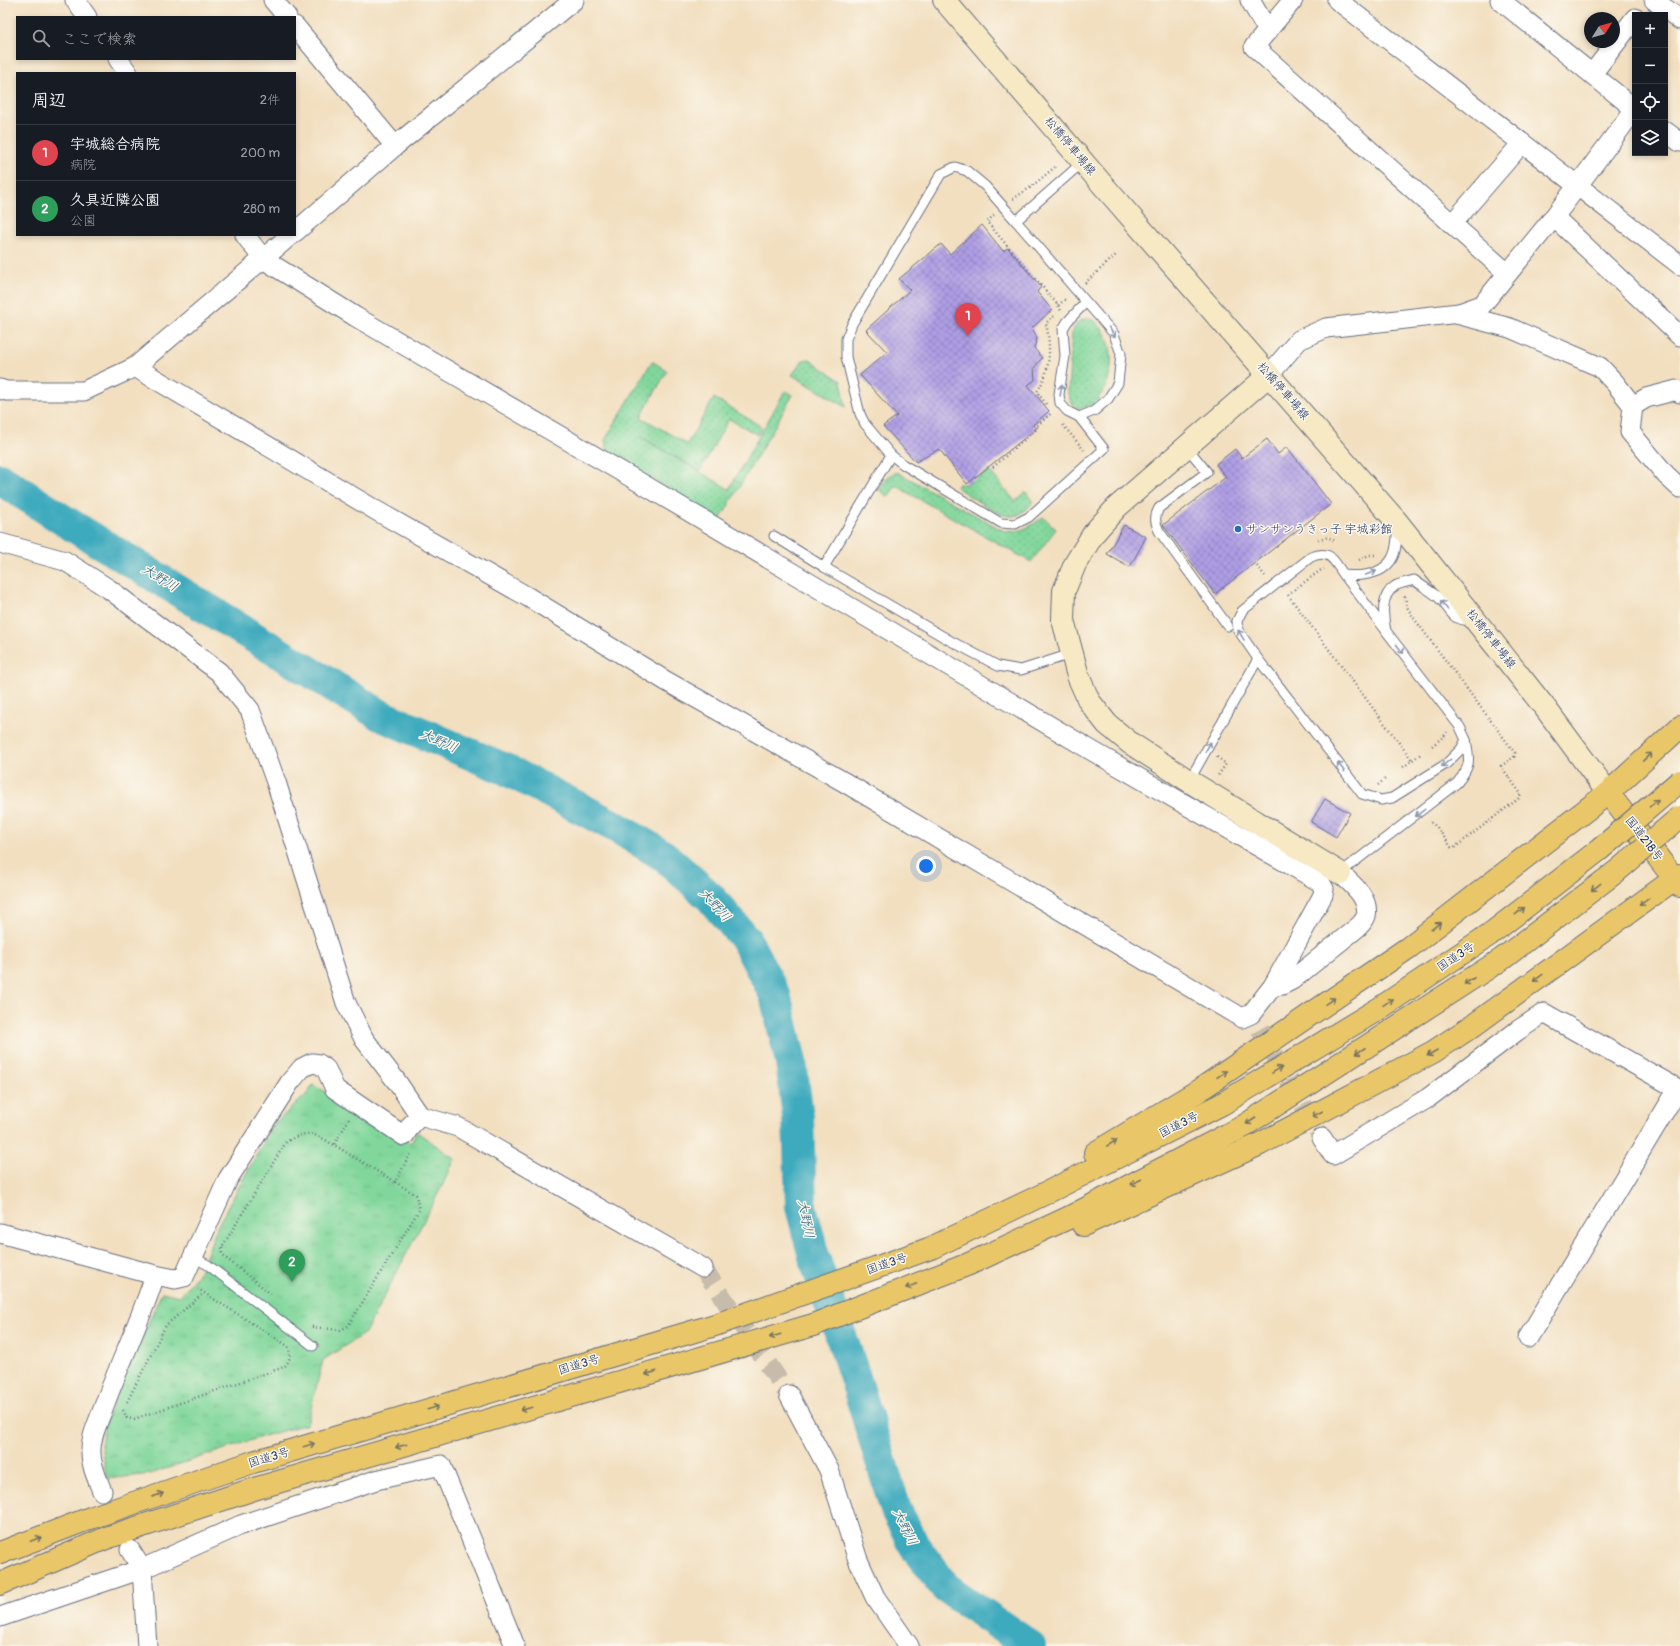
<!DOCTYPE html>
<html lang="ja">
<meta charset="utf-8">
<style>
:root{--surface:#171b24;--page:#20242c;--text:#f1f3f6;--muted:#9ea1a6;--line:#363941;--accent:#ea580c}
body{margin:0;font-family:Pangolin,"Klee One",sans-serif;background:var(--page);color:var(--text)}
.controls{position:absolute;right:12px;top:12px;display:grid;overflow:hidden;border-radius:0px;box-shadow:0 2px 6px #0003}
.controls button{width:36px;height:36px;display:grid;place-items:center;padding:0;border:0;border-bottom:1px solid var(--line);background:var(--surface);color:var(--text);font:20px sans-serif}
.compass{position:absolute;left:1584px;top:12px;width:36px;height:36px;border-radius:50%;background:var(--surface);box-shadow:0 2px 6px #0003;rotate:53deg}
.you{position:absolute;left:926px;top:866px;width:14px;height:14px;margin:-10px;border:3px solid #fff;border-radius:50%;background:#1a73e8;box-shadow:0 0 0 6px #1a73e833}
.badge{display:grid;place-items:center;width:26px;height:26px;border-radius:50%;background:var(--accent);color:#fff;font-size:13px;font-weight:700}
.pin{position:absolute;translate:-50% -33px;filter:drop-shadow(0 1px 2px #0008)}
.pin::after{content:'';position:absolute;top:21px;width:14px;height:12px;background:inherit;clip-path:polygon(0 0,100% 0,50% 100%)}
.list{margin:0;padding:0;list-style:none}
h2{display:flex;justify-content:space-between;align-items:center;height:52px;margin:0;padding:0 16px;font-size:17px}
h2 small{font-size:13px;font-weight:400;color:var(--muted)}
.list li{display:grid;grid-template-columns:26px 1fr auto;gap:12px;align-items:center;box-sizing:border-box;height:56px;padding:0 16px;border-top:1px solid var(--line)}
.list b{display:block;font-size:15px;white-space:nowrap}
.list p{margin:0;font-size:13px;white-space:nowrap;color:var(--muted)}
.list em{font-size:13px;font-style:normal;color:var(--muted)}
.icon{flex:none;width:22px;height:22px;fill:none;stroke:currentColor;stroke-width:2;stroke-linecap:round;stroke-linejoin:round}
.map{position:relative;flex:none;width:1680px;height:1646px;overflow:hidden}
.search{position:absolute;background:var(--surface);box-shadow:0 2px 6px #0003;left:16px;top:16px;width:280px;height:44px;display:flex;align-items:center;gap:10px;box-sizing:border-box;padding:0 14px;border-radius:0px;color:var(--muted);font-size:15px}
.panel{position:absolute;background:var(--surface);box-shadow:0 2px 6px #0003;left:16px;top:72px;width:280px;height:164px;border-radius:0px}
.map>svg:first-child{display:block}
.grass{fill:url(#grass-dots);stroke:#4e837c}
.park{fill:url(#park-tufts);stroke:#4e837c}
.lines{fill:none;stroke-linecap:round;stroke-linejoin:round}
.river{stroke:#3eaabd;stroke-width:32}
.building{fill:url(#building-cross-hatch)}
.street-tunnel{stroke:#c7bcac;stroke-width:19;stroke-dasharray:19 10;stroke-linecap:butt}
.lane-casing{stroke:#666d80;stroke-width:11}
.street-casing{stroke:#666d80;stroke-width:21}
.secondary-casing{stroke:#666d80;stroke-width:24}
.highway-casing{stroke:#666d80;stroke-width:24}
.path{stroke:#666d80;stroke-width:2.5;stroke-dasharray:1 3;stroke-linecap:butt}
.lane{stroke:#fff;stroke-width:9}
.street{stroke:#fff;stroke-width:19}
.secondary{stroke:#f6e9c3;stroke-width:22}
.highway{stroke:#e9c769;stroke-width:22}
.highway-bridge-casing{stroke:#666d80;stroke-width:24;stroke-linecap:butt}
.highway-bridge{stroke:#e9c769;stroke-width:22}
.oneway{stroke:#8d97ae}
.oneway2{stroke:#787363}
.poi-dot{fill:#1f6fb2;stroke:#fbf7ec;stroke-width:1.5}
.labels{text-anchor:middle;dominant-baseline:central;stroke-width:3;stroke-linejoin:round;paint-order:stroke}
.street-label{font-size:12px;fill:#1b2f5e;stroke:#fbf7ec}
.poi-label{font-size:12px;fill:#1b2f5e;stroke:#fbf7ec;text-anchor:start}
.water-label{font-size:13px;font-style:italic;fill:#275a7f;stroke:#fbf7ec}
</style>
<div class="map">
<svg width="1680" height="1646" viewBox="0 0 1680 1646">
<defs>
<pattern id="grass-dots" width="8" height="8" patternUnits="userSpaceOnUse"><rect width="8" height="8" fill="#81d79b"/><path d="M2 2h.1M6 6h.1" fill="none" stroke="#6fb988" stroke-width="1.8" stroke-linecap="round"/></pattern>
<pattern id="park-tufts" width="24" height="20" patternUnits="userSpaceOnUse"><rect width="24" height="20" fill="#81d79b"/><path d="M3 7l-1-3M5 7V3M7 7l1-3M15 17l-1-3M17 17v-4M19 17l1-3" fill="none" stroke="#6fb988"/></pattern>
<pattern id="building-cross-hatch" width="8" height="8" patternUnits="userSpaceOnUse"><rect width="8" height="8" fill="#af9ee5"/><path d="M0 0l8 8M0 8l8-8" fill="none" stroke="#8e81bd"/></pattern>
</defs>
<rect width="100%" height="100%" fill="#fbf7ec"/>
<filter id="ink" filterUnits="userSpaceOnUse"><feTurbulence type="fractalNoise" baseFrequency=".025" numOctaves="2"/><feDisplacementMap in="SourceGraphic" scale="8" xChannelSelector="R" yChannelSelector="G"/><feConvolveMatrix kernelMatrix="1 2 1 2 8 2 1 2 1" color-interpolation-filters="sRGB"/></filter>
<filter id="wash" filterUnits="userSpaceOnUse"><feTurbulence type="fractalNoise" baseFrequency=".012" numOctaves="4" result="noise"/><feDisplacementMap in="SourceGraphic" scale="16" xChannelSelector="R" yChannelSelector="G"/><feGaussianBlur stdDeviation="0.9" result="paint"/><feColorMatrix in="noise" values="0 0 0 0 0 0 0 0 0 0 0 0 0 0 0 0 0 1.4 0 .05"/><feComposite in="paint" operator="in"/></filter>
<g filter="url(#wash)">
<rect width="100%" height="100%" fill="#f2dfc0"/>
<!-- grass -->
<g class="grass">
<path d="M1089 318C1116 331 1117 374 1100 396 1098 398 1097 402 1094 403 1090 406 1084 407 1080 409L1071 403 1068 393 1072 331 1079 321Z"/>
<path d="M803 360H810L841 381 846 407 792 375Z"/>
<path d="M652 361 667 371 641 417 687 444 714 398 762 427 758 435 729 419 700 471 641 437 729 489 785 391 793 395 720 520 608 452 605 440Z"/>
<path d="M989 470 1015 501 1026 492 1033 502C1028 508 1021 515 1013 516 1002 519 967 494 956 487L958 484C971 486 979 477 989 470Z"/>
<path d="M897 472 1004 531C1021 533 1030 527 1043 517L1056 529 1031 562 896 486 888 497 879 490 890 475Z"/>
</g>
<!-- park -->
<path class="park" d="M313 1085 411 1143 417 1132 455 1159 442 1186 365 1333 323 1360 307 1424 261 1437 150 1474 107 1479 101 1445 105 1422 162 1292 180 1296 200 1272 218 1225 273 1125 308 1093Z"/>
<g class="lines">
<!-- river -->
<path class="river" d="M0 479 68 523 380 715 507 770 616 827 664 856 710 897 746 940 775 995 791 1062 798 1117 801 1207 814 1257 854 1374 896 1510 917 1550 946 1588 1030 1646"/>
</g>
<g id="blocks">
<!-- building -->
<g class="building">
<path d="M982 225 1003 251 1008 248 1041 287 1037 292 1052 310 1032 328 1037 338 1034 348 1042 358 1034 368 1035 380 1028 385 1049 411 1033 425 1036 429 967 484 939 449 916 462 883 426 897 416 860 375 887 352 866 330 910 290 899 279 941 244 950 254Z"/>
<path d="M1267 439 1278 454 1287 447 1331 504 1215 594 1163 525 1226 477 1216 464 1235 449 1242 458Z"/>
<path d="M1124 525 1146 537 1130 567 1107 554Z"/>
<path d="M1325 799 1350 813 1336 837 1311 822Z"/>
</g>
</g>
</g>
<g filter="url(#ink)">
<use href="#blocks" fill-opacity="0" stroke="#666d80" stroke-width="1"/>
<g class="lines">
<!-- street-tunnel -->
<g class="street-tunnel">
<path d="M1260 1029 1322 1138"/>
<path d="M703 1268 789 1395"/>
</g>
<!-- lane casing -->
<g class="lane-casing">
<g id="lane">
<path d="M1084 161 1016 221 1114 334 1121 354 1118 383 1108 399 1094 411 1079 417 1067 411 1060 403 1059 394 1065 356 1063 329 1067 322 1086 302"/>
<path d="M1016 221 985 186 967 171 955 167 941 174 852 324 846 339V357L860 414 865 424 891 455 904 465 1001 523 1015 524 1029 517 1104 449 1079 417"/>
<path d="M1186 446 1207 472 1159 508C1154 517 1155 522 1159 531L1228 626"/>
<path d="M891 455 824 567 949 640 998 666 1021 670 1071 654"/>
<path d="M774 536 824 567"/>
<path d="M1344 575 1384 628"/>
<path d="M1258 659 1362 794 1381 800 1392 798 1446 764 1461 749 1466 740 1460 727 1386 631C1383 615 1380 596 1395 586 1400 583 1408 582 1414 580 1422 586 1431 591 1438 597 1453 611 1448 620 1473 621"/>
<path d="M1189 781 1258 659 1238 630 1237 621 1242 611 1311 557C1331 549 1333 560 1344 575 1364 577 1389 574 1395 551 1397 543 1397 534 1398 526"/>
<path d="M1340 873 1457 783C1471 766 1470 761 1466 740"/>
<path d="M193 1257 208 1265 313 1346"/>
</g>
</g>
<!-- street casing -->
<g class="street-casing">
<g id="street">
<path d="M75 0 87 17"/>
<path d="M273 0 287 17"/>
<path d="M1250 0 1268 31"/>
<path d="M1293 0 1254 47 1507 273"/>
<path d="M1337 0 1680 265"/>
<path d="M1500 0 1635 109 1554 217"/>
<path d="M1654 0 1680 20"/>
<path d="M295 26 395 146"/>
<path d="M118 59 128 73"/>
<path d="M1592 74 1635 18"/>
<path d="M1665 131 1680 142"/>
<path d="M1452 224 1522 143"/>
<path d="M295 232 395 146 574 0"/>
<path d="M1457 314 1482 305 1554 217 1680 336"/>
<path d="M1457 314 1510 328 1600 367 1615 383 1633 406 1630 432 1666 475 1680 488"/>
<path d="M135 367 377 511 528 597 666 681 844 782 1242 1018 1251 1014 1273 986 1323 895 1324 889 1320 882 1094 752 646 486 356 317 263 259 245 235"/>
<path d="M1269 375 1299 340 1326 328 1459 313"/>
<path d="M0 389 6 391H84L135 367 291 235"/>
<path d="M1633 406 1646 398 1677 390 1680 393"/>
<path d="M0 543 65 561 109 589 219 672 250 710 276 782 346 1003 364 1039 397 1082 420 1116 458 1127 703 1268"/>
<path d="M1273 986 1282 985 1292 980 1358 927C1361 924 1365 920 1366 916 1370 898 1352 884 1340 873"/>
<path d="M1322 1138 1333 1155 1428 1098 1517 1031 1544 1013 1678 1089"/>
<path d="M0 1233 155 1275 175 1279 184 1277 228 1179 290 1082 302 1068 312 1063 319 1064 326 1069 335 1089 404 1136 411 1125 420 1116"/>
<path d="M1528 1338 1678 1089 1680 1090"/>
<path d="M789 1395 829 1470 858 1560 875 1597 909 1646"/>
<path d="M102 1491C97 1478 91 1466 91 1453 90 1437 99 1421 104 1406 120 1362 141 1320 155 1275"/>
<path d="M130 1550 142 1569 147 1646"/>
<path d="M0 1617 142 1569 241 1525 376 1480 441 1465 515 1646"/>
</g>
</g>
<!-- secondary casing -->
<g class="secondary-casing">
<g id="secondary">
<path d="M944 0 1102 184 1398 523 1546 709 1608 793"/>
<path d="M1269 375 1117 507 1094 533 1075 564 1064 591 1063 620 1078 676 1089 701 1107 724 1130 743 1189 781 1340 873"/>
</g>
</g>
<!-- highway casing -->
<g class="highway-casing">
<g id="highway">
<path d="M1608 793 1680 886"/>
<path d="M1095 1153 1198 1091 1408 948 1608 793 1680 727"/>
<path d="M1083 1225 1260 1144 1433 1052 1474 1025 1680 875"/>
<path d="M0 1553 93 1517 253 1462 715 1325 931 1248 1046 1193 1222 1104 1380 1008 1489 935"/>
<path d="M0 1584 106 1538 254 1489 813 1325 969 1264 1068 1218 1242 1127 1502 959"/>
</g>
</g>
<!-- path -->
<g class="path">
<path d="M1013 199 1031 187 1055 167"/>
<path d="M994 215 987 222 1058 305 1061 311"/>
<path d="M1085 283 1116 255"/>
<path d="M1058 305 1066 299"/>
<path d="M1046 404 1037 392C1051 370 1051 348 1046 323L1054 316"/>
<path d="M1063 425 1084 450"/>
<path d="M993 467 1038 428 1036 426 1052 413"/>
<path d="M1318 540C1326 537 1330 536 1336 543"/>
<path d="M1359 560 1369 555H1377"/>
<path d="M1257 566 1265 576"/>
<path d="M1291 592 1321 570 1324 569"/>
<path d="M1288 595 1412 760"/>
<path d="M1405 596 1407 607 1413 617 1515 753 1514 757 1501 766 1521 794 1518 799 1454 848 1451 847 1436 826 1431 823H1428"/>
<path d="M1432 746 1444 736 1447 732"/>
<path d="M1217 757 1226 764 1217 777"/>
<path d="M1403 767 1422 753"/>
<path d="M1378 785 1385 779"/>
<path d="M349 1119 334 1145 395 1182 411 1153"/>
<path d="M271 1294 227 1259 222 1253V1247L286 1142C308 1129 313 1133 334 1145"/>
<path d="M312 1327 340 1330 348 1326 419 1210 416 1195 395 1182"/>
<path d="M127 1402 166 1325 204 1293"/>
<path d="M123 1410 127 1418 134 1419 284 1367C291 1360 291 1355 288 1346L198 1289"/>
</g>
<!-- lane -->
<use href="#lane" class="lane"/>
<!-- street -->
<use href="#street" class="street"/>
<!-- secondary -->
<use href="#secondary" class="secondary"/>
<!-- highway -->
<use href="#highway" class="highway"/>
<!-- highway-bridge casing -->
<g class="highway-bridge-casing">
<g id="highway-bridge">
<path d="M1489 935 1599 850 1680 781"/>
<path d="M1502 959 1617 871 1680 817"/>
</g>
</g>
<!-- highway-bridge -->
<use href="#highway-bridge" class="highway-bridge"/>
</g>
<!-- one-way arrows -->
<defs><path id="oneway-shaft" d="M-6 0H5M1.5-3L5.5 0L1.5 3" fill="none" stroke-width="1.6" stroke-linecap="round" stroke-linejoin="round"/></defs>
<g class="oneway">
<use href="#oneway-shaft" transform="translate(1112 332) rotate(56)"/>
<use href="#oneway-shaft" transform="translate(1061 390) rotate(-82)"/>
<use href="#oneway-shaft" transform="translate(1371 573) rotate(-20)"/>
<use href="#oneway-shaft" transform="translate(1444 605) rotate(-128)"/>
<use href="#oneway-shaft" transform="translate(1241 635) rotate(-121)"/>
<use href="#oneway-shaft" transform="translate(1400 649) rotate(52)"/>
<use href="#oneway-shaft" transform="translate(1208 747) rotate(-61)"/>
<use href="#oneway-shaft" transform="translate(1446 763) rotate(141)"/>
<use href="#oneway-shaft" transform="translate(1341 767) rotate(-128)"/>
<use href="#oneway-shaft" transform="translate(1420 813) rotate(142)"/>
</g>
<g class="oneway2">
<use href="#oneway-shaft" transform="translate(1647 757) rotate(-43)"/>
<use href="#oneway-shaft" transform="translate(1654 803) rotate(-40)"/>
<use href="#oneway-shaft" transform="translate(1596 887) rotate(142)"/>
<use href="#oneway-shaft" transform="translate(1644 902) rotate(144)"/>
<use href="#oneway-shaft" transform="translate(1520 911) rotate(-38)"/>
<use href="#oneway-shaft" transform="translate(1436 926) rotate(-38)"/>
<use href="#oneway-shaft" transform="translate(1538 978) rotate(144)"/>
<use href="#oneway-shaft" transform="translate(1469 981) rotate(147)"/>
<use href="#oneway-shaft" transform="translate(1330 1001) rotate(-34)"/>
<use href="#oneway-shaft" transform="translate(1388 1002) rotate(-34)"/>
<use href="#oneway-shaft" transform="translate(1360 1051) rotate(147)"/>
<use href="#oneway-shaft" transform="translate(1432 1053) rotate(150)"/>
<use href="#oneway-shaft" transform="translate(1277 1070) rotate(-31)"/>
<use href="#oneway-shaft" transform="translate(1222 1074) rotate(-34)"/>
<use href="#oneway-shaft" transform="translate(1317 1114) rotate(152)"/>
<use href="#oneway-shaft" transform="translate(1251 1121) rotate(147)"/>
<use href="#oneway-shaft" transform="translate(1112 1143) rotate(-30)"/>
<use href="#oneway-shaft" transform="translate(1136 1182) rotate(152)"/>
<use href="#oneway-shaft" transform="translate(911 1286) rotate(158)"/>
<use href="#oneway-shaft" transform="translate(775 1336) rotate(164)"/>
<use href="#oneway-shaft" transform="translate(651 1373) rotate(164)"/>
<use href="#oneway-shaft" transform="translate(433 1408) rotate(-17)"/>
<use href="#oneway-shaft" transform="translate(526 1409) rotate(164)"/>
<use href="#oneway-shaft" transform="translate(309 1445) rotate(-17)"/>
<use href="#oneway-shaft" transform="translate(401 1446) rotate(164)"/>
<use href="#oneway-shaft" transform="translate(158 1495) rotate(-19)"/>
<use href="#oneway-shaft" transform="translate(36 1539) rotate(-21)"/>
</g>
</g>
<!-- markers -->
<circle class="poi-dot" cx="1238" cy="529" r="4"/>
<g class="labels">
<!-- street labels -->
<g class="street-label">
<text transform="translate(1070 146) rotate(50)">松橋停車場線</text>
<text transform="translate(1283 391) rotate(49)">松橋停車場線</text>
<text transform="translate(1491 639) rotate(52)">松橋停車場線</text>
<text transform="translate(1644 839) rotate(52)">国道218号</text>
<text transform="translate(1456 957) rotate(-34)">国道3号</text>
<text transform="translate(1179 1125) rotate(-27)">国道3号</text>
<text transform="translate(887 1264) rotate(-19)">国道3号</text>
<text transform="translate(579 1365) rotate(-17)">国道3号</text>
<text transform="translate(269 1458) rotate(-17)">国道3号</text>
</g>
<!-- poi labels -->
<g class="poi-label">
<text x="1246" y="529">サンサンうきっ子 宇城彩館</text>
</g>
<!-- water labels -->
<g class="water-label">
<text transform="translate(160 578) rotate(32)">大野川</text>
<text transform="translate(439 741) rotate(24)">大野川</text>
<text transform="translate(715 905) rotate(48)">大野川</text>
<text transform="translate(806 1219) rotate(79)">大野川</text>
<text transform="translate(905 1527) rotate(64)">大野川</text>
</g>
</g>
</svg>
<div class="controls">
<button>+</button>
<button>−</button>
<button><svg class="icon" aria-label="locate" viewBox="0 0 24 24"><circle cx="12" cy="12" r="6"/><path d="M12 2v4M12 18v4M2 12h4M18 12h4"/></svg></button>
<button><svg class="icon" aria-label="layers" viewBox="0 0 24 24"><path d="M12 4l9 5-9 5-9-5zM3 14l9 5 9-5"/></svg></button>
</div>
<svg class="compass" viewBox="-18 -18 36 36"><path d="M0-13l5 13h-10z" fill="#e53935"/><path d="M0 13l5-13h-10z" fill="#9ea1a6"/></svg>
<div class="you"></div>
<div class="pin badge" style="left:968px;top:336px;background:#e0444e">1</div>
<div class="pin badge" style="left:292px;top:1282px;background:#2e9e5b">2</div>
<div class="search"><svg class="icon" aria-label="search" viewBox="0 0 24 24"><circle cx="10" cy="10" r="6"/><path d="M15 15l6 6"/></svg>ここで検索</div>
<section class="panel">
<h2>周辺<small>2件</small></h2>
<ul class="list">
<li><span class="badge" style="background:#e0444e">1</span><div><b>宇城総合病院</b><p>病院</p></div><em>200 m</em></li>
<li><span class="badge" style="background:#2e9e5b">2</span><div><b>久具近隣公園</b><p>公園</p></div><em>280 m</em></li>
</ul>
</section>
</div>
